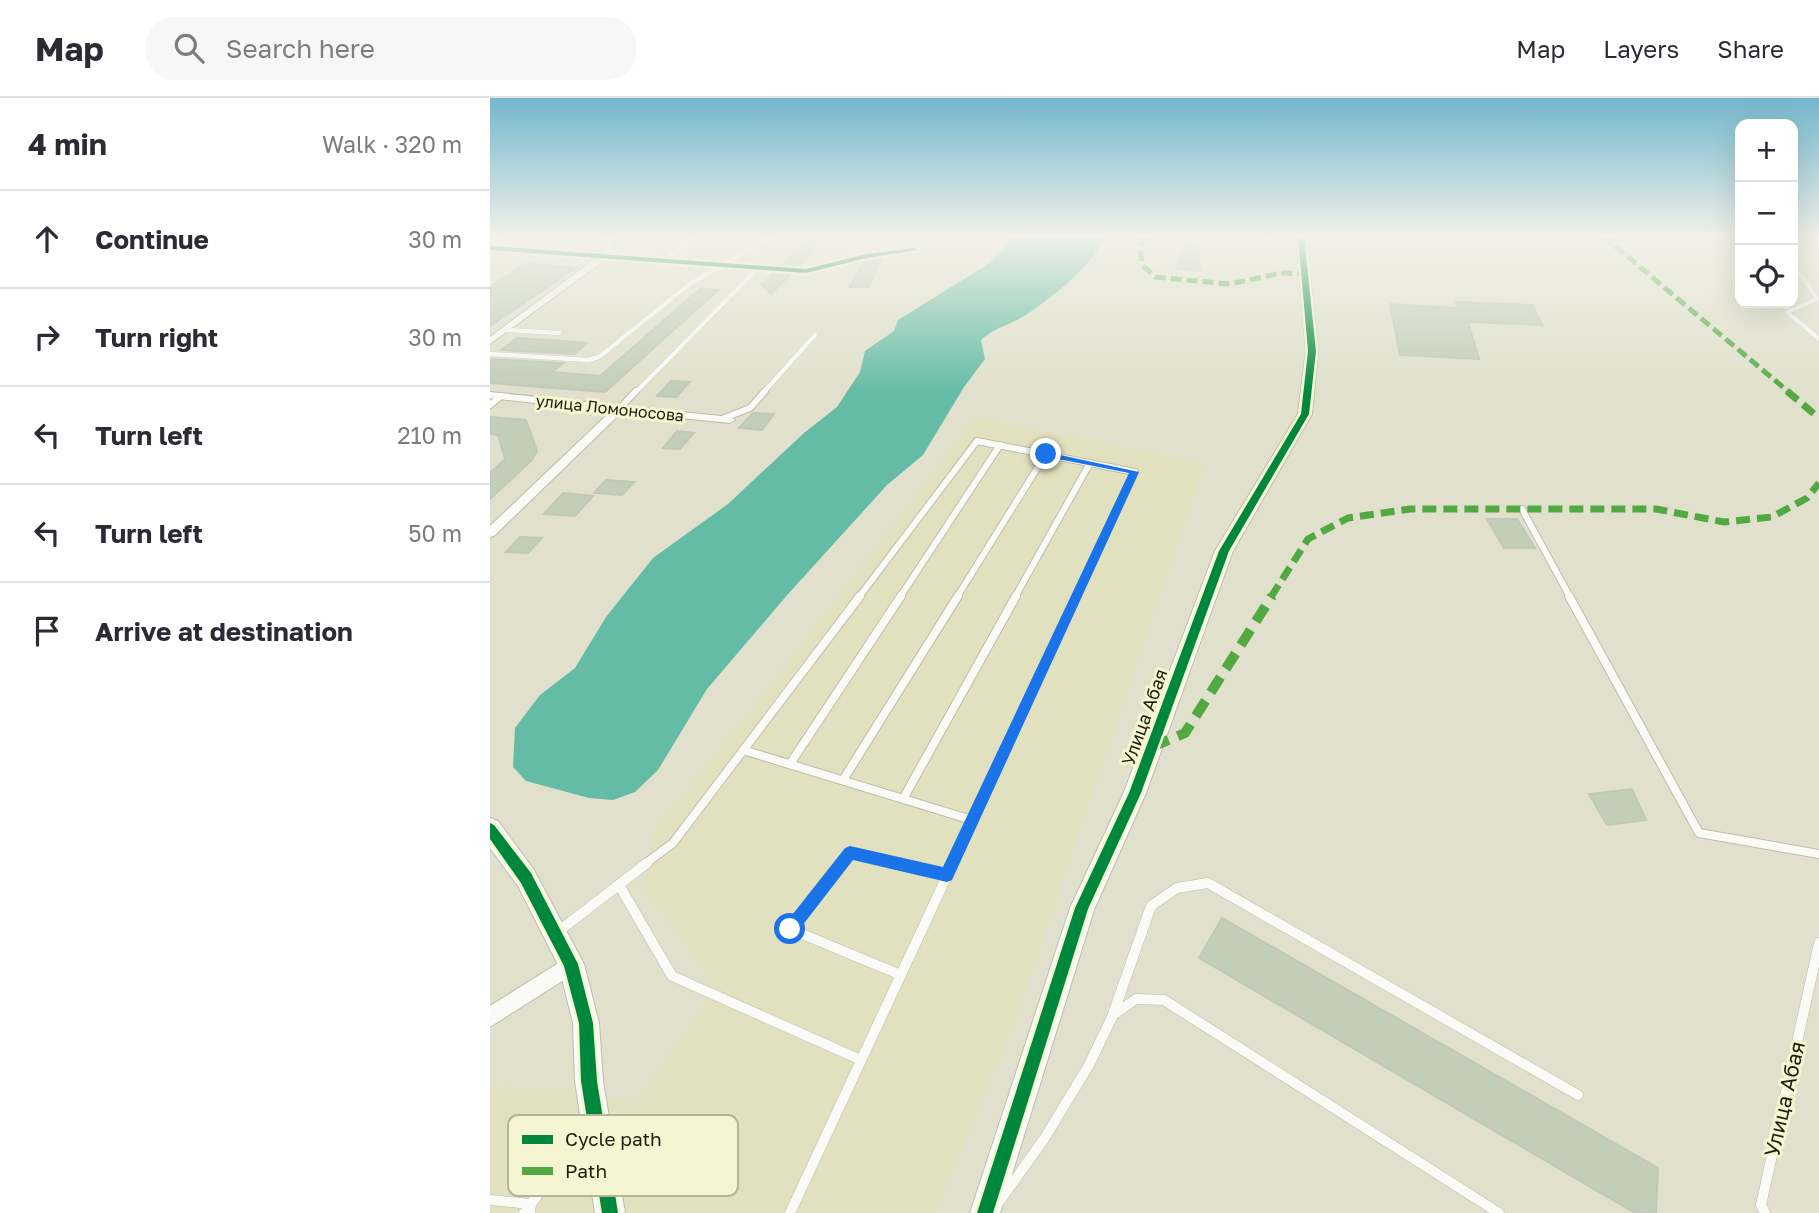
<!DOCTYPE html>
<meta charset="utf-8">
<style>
:root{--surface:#fff;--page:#f7f7f7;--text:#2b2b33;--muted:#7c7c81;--line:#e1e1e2}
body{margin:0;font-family:"Golos Text",sans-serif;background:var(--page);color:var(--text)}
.controls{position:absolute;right:21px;top:21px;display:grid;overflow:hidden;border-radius:14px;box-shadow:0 7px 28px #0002}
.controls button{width:63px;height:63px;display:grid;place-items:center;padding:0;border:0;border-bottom:2px solid var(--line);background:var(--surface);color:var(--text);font:35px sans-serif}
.stop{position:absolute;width:21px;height:21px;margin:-16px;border:5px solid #1a73e8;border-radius:50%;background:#fff}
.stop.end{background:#1a73e8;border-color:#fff;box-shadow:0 2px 7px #0008}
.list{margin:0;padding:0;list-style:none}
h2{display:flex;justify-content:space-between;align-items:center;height:91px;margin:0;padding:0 28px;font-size:30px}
h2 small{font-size:23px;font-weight:400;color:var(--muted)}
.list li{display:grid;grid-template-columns:46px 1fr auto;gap:21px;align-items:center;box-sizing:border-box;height:98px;padding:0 28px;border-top:2px solid var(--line)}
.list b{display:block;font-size:26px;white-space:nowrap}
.list em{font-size:23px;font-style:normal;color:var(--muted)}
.icon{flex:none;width:38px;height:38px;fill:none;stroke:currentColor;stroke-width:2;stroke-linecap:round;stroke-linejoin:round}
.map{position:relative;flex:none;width:1329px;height:1115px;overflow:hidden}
header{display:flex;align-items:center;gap:42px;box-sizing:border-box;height:98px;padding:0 35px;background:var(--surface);border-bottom:2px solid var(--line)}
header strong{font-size:33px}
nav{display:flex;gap:38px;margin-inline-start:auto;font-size:24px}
.search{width:490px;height:63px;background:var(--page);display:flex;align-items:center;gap:18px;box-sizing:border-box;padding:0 24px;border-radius:28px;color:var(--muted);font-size:26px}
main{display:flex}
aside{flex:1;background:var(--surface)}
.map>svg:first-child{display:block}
.built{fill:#e1e1bf}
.water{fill:#65bca6}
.building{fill:#c2ceb8;stroke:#c2c7b9;stroke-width:2}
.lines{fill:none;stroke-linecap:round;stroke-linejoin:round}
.lane-far3-casing{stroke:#bdbdad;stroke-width:5}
.lane-far2-casing{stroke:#bdbdad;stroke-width:8}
.lane-far1-casing{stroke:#bdbdad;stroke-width:10}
.lane-casing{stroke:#bdbdad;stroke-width:11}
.street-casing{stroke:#bdbdad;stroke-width:2}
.secondary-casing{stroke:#bdbdad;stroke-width:2}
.lane-far3{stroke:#fafaf7;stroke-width:4.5}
.lane-far2{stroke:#fafaf7;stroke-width:6}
.lane-far1{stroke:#fafaf7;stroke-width:8}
.lane{stroke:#fafaf7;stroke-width:10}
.street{fill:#fafaf7;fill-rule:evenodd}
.secondary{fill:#fafaf7;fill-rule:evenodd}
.quiet-far2{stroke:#52a942;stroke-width:5;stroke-dasharray:11 5;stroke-linecap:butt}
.quiet-far1{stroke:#52a942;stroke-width:7;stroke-dasharray:14 7;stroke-linecap:butt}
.quiet{stroke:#52a942;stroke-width:10;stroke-dasharray:18 10;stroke-linecap:butt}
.cycleway-casing{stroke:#f5f6d1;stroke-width:5}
.cycleway{fill:#00873e;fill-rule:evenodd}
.route{fill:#1a73e8}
.labels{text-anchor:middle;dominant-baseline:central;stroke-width:6;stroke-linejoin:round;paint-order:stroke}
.far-street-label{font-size:16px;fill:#1d1d10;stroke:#f5f6d1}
.street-label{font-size:18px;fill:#1d1d10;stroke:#f5f6d1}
.near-street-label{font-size:21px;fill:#1d1d10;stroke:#f5f6d1}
.key{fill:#f5f6d1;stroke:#b4b597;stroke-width:2}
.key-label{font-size:19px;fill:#1d1d10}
</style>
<header>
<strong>Map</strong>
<div class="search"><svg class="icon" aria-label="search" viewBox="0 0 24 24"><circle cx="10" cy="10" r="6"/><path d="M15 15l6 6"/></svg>Search here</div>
<nav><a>Map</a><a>Layers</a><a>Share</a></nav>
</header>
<main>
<aside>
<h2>4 min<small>Walk · 320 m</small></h2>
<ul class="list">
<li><svg class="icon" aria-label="ahead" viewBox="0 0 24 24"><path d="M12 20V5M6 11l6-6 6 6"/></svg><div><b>Continue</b></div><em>30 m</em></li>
<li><svg class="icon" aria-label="right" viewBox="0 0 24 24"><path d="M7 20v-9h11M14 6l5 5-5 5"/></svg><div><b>Turn right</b></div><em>30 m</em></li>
<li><svg class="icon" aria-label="left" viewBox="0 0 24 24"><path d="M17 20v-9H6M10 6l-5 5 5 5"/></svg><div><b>Turn left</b></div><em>210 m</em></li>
<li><svg class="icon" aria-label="left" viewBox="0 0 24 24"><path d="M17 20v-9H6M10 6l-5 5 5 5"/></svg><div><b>Turn left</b></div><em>50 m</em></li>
<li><svg class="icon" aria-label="arrive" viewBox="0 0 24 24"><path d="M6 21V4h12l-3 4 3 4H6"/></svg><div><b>Arrive at destination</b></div></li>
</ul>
</aside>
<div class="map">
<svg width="1329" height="1115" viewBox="0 0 1329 1115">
<rect width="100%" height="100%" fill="#e0e0cc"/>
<!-- built -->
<path class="built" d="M485 319 715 365 526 921 446 1115H0V988L80 992 145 1005 226 889 154 790 164 732 275 594Z"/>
<!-- water -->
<path class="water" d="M526 138H616C604 166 560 202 534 218 520 227 503 230 491 242L495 261 474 289 433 357 397 387 299 495 217 591 168 672 145 694 123 702 99 700 36 683 23 669 25 630 50 597 85 570 116 519 163 460 238 406 314 335 347 309 370 274 375 253 404 233 408 222 495 168Z"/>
<!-- building -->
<g class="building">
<path d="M319 138H338L309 168 292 167Z"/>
<path d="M706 145 711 173 686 171 696 146Z"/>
<path d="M393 160 378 189H360L374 163Z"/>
<path d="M37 165 86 170 0 228V189Z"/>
<path d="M284 175 300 177 281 196 272 187Z"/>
<path d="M210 191 228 192 115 294 0 285V261L73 265 62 274 110 278Z"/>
<path d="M966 204 1042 207 1052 227 978 224 989 261 910 257 900 206 968 210Z"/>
<path d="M27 240 60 242 97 245 84 256 11 252Z"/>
<path d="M181 283 200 284 186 299 167 298Z"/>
<path d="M263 315 284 316 272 332 249 330Z"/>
<path d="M0 319 36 322 47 353 42 362 0 401V375L15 361 8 337 0 336Z"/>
<path d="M187 333 204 335 190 351 173 350Z"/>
<path d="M116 382 144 384 132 397 104 395Z"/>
<path d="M73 395 103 398 85 418 54 416Z"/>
<path d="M997 421H1027L1045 450H1014Z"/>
<path d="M30 439 52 440 38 455 16 454Z"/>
<path d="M1142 691 1156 722 1117 727 1099 696Z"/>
<path d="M732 820 1168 1070 1166 1115H1145L709 860Z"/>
</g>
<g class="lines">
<!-- lane-far3 casing -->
<g class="lane-far3-casing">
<g id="lane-far3">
<path d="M1248 138 1250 141"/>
<path d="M113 159 121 152 118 138"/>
<path d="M172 163 208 138"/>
<path d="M1303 173 1312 178 1327 201 1297 214 1329 241"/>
<path d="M16 232 69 235"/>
<path d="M0 256 98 262 109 259 201 185 284 138"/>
<path d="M145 295 267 171"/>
<path d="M273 295 325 237"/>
</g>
</g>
<!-- lane-far2 casing -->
<g class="lane-far2-casing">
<g id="lane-far2">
<path d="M0 307 11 298"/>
<path d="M129 311 146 293"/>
<path d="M232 321 260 310 275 293"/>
<path d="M1032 411 1080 499"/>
<path d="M369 499 487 343 645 374 587 499"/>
<path d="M410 499 510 347"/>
<path d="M467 499 556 356"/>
<path d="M525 499 600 365"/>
</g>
</g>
<!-- lane-far1 casing -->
<g class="lane-far1-casing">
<g id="lane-far1">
<path d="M1079 498 1209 735 1329 756"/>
<path d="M253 652 482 722"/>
<path d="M300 666 411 498"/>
<path d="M353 682 468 498"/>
<path d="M413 701 526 498"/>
<path d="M155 766 183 745 370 498"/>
<path d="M351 766 360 755 410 766"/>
<path d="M462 766 587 498"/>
</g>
</g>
<!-- lane casing -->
<g class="lane-casing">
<g id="lane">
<path d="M352 765 300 831 411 877"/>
<path d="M403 765 457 777"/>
<path d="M129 787 182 878 371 962"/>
<path d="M69 833 157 765"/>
<path d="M623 916 661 808 687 790 718 785 1088 997"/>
<path d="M0 1102 41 1106 34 1115"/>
<path d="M40 1115 41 1106 98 1028"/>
<path d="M300 1115 463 765"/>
<path d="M501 1115 554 1041 599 967 623 917 646 901 674 902 1009 1115"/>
<path d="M1275 1115 1271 1107 1329 845"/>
</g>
</g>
<!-- street casing -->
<g class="street-casing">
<g id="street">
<path d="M0 148 316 171 377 156 424 150 428 152 377 160 316 175 116 161 0 246V239L106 160 0 152Z"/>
<path d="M0 294 240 319 245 322 240 325 132 314 4 438 0 439V428L121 313 0 300Z"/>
<path d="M81 857 88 859 90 866 88 873 0 929V908Z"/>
</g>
</g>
<!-- secondary casing -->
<g class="secondary-casing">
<g id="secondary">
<path d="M3 138H16L0 148V140Z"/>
<path d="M806 138H816L828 253 822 316 743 453 656 695 604 812 510 1115H480L580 810 634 694 725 453 808 316 816 253Z"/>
<path d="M0 720 8 723 44 772 94 866 109 925 113 983 135 1115H105L85 983 83 925 69 869 28 788 0 750Z"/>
</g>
</g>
<!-- lane-far3 -->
<use href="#lane-far3" class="lane-far3"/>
<!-- lane-far2 -->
<use href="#lane-far2" class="lane-far2"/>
<!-- lane-far1 -->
<use href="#lane-far1" class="lane-far1"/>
<!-- lane -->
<use href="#lane" class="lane"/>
<!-- street -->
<use href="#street" class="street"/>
<!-- secondary -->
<use href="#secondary" class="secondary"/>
<!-- quiet-far2 -->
<g class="quiet-far2">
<path d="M656 138 650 148 652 167 666 179 740 186 791 175 816 176"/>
<path d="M1113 138 1300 295"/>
</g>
<!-- quiet-far1 -->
<g class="quiet-far1">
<path d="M1297 293 1329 320"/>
<path d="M781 499 818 441 858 420 920 411H1166L1234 424 1282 419 1317 400 1329 385"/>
</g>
<!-- quiet -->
<path class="quiet" d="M662 649 695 635 782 498"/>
<!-- cycleway casing -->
<g class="cycleway-casing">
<g id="cycleway">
<path d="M808 138H814L826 253 819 316 739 453 651 695 598 811 503 1115H487L585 810 639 695 729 453 811 316 818 253Z"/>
<path d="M0 148 316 171 377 156 424 150 427 152 377 160 316 175 0 152Z"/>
<path d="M0 725 4 727 41 775 88 866 103 925 107 983 128 1115H112L91 983 89 925 74 868 31 785 0 741Z"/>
</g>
</g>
<!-- cycleway -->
<use href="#cycleway" class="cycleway"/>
</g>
<!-- sky -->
<linearGradient id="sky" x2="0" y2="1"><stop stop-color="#73b7ce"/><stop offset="0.47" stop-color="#f1f1e8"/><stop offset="1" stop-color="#f1f1e8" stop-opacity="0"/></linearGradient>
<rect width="1329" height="294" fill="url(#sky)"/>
<!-- route -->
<path class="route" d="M556 354 649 374 462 782 457 784 363 762 305 837 300 839 295 837 293 831 295 826 355 750 360 748 453 769 639 375 553 358 552 356Z"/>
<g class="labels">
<!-- far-street labels -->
<g class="far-street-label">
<text transform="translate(120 310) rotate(6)">улица Ломоносова</text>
</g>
<!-- street labels -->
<g class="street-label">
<text transform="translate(654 619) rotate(-70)">Улица Абая</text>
</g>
<!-- near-street labels -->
<g class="near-street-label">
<text transform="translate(1294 1001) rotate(-77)">Улица Абая</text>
</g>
</g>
<!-- legend -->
<rect x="18" y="1017" width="230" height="81" rx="10" class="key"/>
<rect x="32" y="1037" width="31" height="9" fill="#00873e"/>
<rect x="32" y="1069" width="31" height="8" fill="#52a942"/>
<g class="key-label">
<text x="75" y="1048">Cycle path</text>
<text x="75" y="1080">Path</text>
</g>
</svg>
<div class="controls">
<button>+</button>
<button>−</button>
<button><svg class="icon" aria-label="locate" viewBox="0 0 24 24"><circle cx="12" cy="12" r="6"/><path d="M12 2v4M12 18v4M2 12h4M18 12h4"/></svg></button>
</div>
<div class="stop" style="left:300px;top:831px"></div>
<div class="stop end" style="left:556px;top:356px"></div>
</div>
</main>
